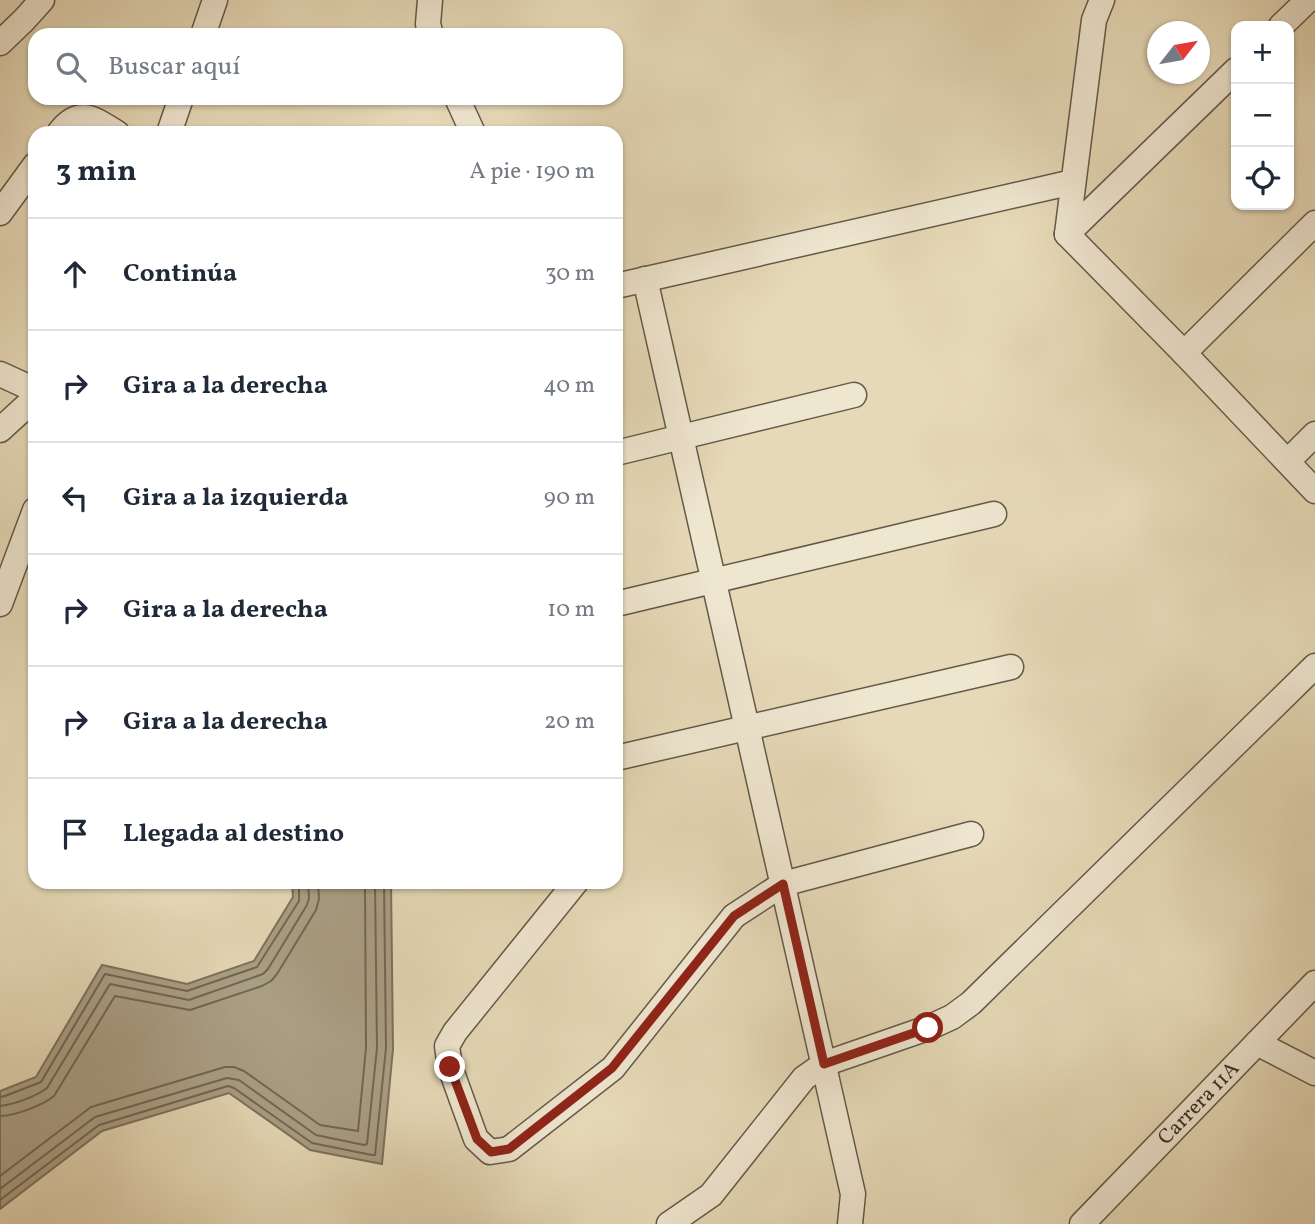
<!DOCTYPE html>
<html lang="es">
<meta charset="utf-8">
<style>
:root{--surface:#fff;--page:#f6f6f7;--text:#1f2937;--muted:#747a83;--line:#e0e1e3}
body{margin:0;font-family:Vollkorn,serif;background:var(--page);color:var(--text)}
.controls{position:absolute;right:21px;top:21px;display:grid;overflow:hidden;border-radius:14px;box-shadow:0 2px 5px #0004}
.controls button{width:63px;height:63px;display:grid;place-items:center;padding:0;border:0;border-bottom:2px solid var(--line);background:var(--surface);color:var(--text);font:35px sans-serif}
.compass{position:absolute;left:1147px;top:21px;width:63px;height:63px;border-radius:50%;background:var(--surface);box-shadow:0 2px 5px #0004;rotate:59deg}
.stop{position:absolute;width:21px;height:21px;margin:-16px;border:5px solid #8f2418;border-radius:50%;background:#fff}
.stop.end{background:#8f2418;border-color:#fff;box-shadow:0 2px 7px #0008}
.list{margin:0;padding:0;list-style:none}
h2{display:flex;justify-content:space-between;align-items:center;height:91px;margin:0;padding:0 28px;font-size:30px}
h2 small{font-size:23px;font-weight:400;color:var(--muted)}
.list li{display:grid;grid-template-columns:46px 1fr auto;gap:21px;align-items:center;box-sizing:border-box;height:112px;padding:0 28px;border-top:2px solid var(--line)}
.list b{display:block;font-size:26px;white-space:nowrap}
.list em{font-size:23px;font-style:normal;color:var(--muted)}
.icon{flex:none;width:38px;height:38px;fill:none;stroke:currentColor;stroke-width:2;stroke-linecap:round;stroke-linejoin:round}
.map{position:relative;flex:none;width:1315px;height:1224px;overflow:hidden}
.search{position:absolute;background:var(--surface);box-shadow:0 2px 5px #0004;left:28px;top:28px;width:595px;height:77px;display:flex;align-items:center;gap:18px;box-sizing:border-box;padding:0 24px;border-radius:21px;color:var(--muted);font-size:26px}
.panel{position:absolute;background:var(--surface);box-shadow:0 2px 5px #0004;left:28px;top:126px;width:595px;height:763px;border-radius:21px}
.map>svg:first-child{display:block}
.water{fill:#aa9f85;stroke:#7c725e;stroke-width:2}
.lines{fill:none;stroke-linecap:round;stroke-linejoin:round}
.shore{stroke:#706754;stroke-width:2}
.street-casing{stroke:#635a49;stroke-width:27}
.street{stroke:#efe6d0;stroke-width:24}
.route{stroke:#8f2418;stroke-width:9}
.labels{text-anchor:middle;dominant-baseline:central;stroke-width:7;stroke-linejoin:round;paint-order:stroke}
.street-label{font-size:21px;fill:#372f24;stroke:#efe6d0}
</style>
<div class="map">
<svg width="1315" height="1224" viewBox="0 0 1315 1224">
<rect width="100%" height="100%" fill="#e6d9b7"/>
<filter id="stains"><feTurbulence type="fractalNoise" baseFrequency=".00286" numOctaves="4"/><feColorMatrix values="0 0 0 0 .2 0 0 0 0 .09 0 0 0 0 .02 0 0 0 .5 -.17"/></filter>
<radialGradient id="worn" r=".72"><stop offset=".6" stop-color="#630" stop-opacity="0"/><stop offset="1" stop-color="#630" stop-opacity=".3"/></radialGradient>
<!-- water -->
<path class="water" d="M292 882H391L393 1049 382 1164 310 1150 229 1093 102 1131 0 1209V1091L36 1077 102 965 187 984 254 961 293 897Z"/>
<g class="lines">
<!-- shore -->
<g class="shore">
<path d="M0 1097 5 1096 41 1082 105 974 187 991 257 967 299 901V882"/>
<path d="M0 1106C15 1104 35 1097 47 1088L110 984 189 1000 263 974 268 969 307 905 309 898 308 882"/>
<path d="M0 1116C15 1116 43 1105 54 1096L115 996 190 1010 262 986 271 981 277 974 316 910 319 899 318 882"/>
<path d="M0 1176 91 1107 225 1067H234L244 1071 320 1125 358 1131 366 1048 365 882"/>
<path d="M0 1189 95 1117 227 1078 239 1080 316 1135 364 1145 367 1144 377 1048 375 882"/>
<path d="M0 1200 99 1125 228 1086 234 1088 312 1143 372 1155H375L386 1048 384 882"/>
</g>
<!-- street casing -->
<g class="street-casing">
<g id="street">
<path d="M430 0 428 24 431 35"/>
<path d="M1281 26 1308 0"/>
<path d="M203 35 215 0"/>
<path d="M0 43 24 20 42 0"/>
<path d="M457 98 473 133"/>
<path d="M59 133C79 106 94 119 117 133"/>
<path d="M169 133 181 98"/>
<path d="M0 213 35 165"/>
<path d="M1067 234 1184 353 1315 491"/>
<path d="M1067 234 1094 20 1102 0"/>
<path d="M1067 234 1236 70"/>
<path d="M645 279 853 1194 850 1224"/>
<path d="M616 286 1073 182"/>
<path d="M1184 353 1315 223"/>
<path d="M0 374 35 390"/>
<path d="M0 430 35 398"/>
<path d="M616 453 854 395"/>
<path d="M1288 461 1315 434"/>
<path d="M0 604 35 510"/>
<path d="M616 604 994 514"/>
<path d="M616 758 1011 667"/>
<path d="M576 882 455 1032 447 1046 450 1067 476 1139 490 1152 509 1149 613 1068 734 916 783 884 971 834"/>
<path d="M1257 1043 1315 1073"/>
<path d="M669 1224 711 1195 804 1078 824 1064 928 1028 952 1017 971 1003 1315 666"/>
<path id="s1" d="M1082 1224 1315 983"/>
</g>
</g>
<!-- street -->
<use href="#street" class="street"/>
</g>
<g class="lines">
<!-- route -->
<path class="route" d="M450 1067 477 1139 491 1152 509 1149 612 1068 734 916 783 884 824 1064 928 1028"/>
</g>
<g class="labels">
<!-- street labels -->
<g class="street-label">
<text stroke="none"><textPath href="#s1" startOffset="168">Carrera 11A</textPath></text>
</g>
</g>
<rect width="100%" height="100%" filter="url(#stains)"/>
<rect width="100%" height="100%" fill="url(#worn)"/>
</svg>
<div class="controls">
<button>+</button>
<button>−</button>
<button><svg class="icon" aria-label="locate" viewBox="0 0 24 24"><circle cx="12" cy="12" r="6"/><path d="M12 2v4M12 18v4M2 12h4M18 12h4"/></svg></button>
</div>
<svg class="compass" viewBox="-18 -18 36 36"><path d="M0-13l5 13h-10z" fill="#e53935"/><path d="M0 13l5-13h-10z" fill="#747a83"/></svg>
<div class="stop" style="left:928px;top:1028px"></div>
<div class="stop end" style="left:450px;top:1067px"></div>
<div class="search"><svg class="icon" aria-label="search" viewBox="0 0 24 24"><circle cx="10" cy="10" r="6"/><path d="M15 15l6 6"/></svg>Buscar aquí</div>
<section class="panel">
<h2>3 min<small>A pie · 190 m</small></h2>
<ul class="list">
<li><svg class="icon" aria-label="ahead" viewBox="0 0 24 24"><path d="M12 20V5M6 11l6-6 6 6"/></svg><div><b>Continúa</b></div><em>30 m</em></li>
<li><svg class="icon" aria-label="right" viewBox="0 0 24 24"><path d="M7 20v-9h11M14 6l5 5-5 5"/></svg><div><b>Gira a la derecha</b></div><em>40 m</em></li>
<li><svg class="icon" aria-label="left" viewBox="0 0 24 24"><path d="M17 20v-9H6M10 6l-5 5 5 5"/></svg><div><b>Gira a la izquierda</b></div><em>90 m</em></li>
<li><svg class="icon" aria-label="right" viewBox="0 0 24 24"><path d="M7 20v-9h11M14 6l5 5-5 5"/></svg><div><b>Gira a la derecha</b></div><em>10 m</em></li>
<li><svg class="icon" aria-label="right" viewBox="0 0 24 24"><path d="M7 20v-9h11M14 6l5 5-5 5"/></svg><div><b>Gira a la derecha</b></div><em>20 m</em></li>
<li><svg class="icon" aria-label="arrive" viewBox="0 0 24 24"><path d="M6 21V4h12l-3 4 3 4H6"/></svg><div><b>Llegada al destino</b></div></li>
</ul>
</section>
</div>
